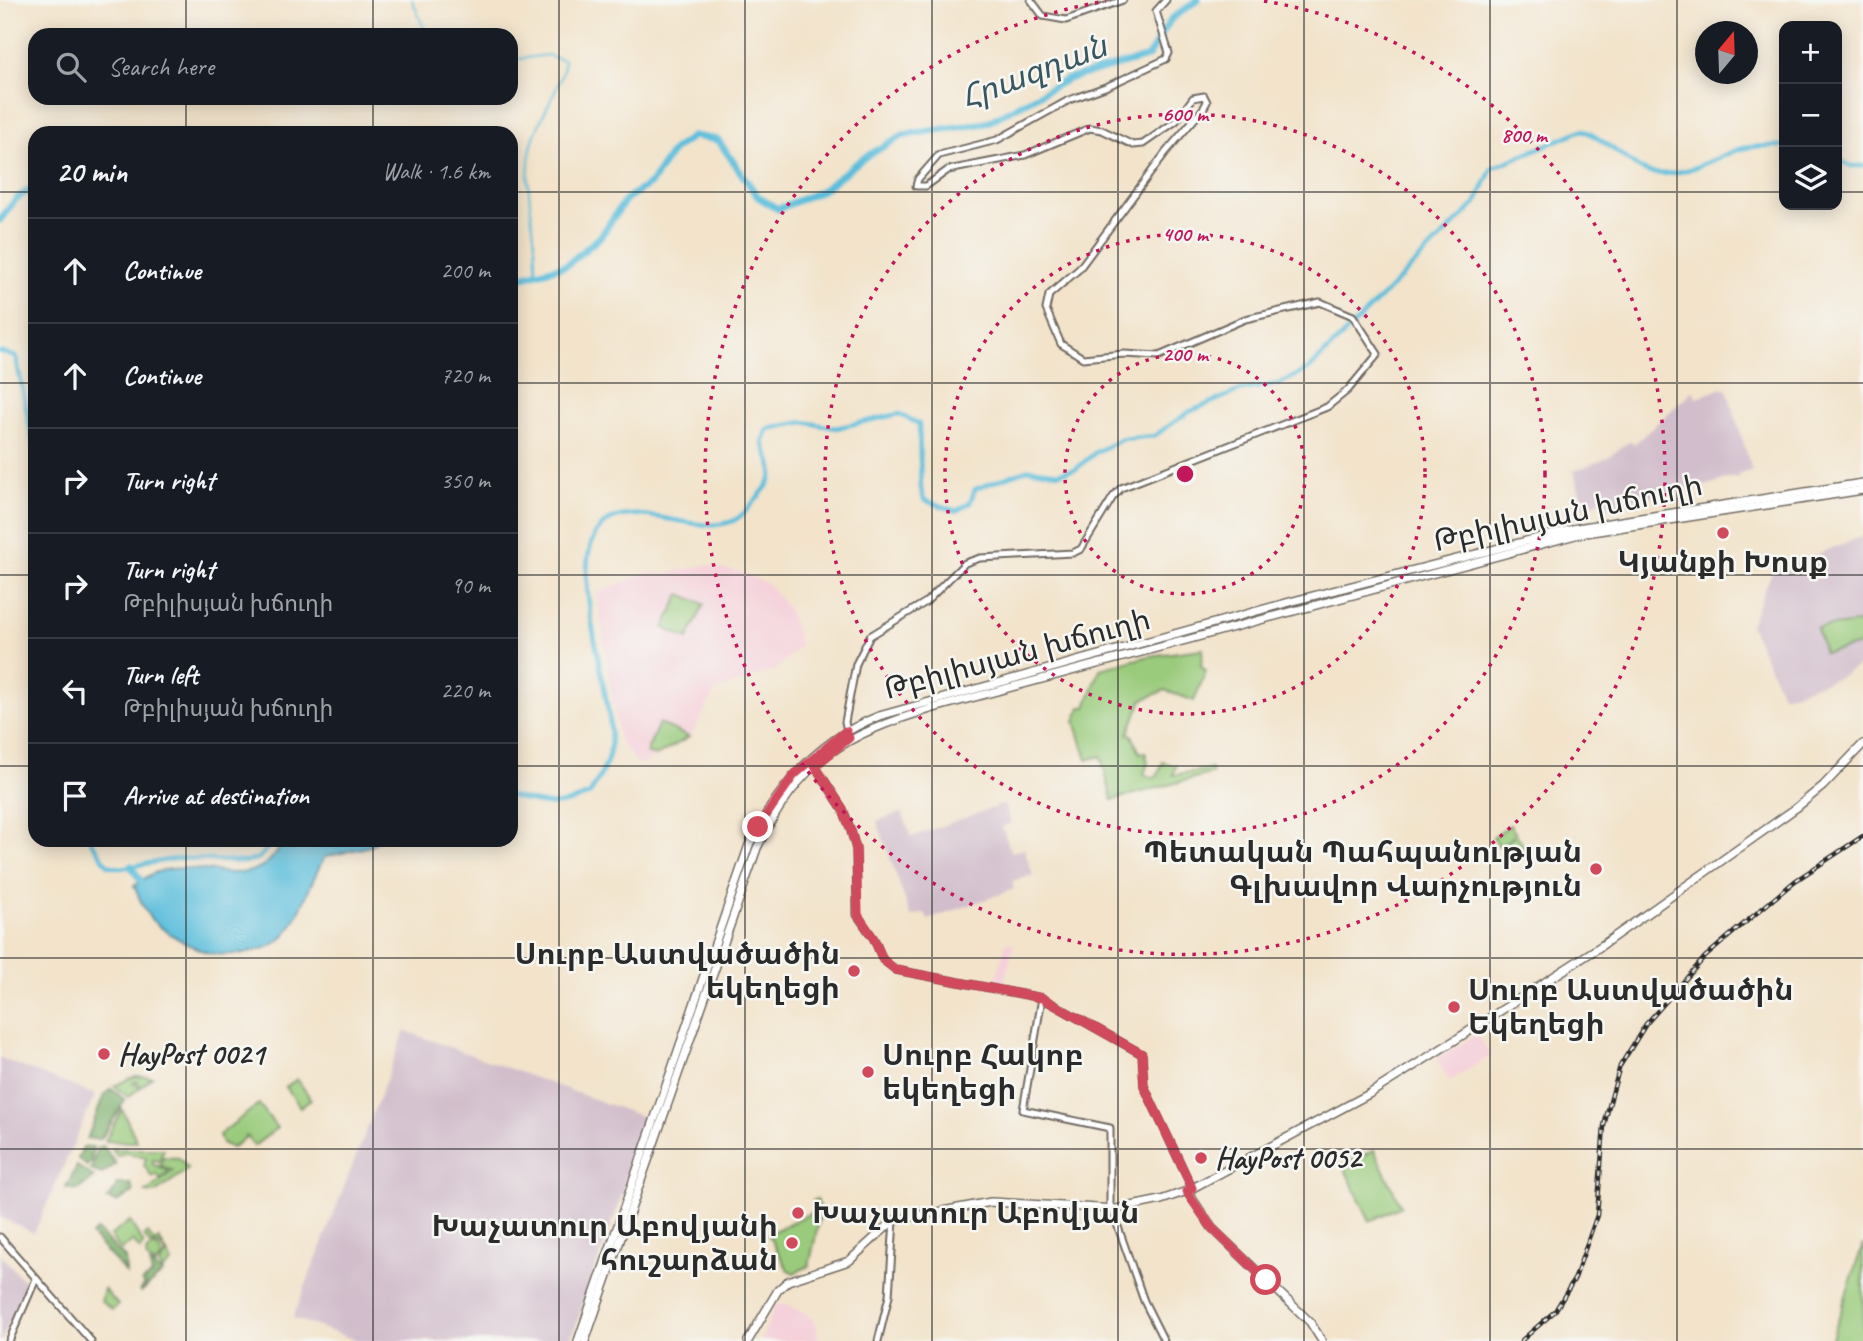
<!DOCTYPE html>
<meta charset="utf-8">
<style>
:root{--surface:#171b24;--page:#20242c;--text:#f1f3f6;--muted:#9ea1a6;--line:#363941}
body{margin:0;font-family:Caveat,"Noto Sans Armenian",sans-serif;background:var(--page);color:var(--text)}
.controls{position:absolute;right:21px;top:21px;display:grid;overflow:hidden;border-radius:14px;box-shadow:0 4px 18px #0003}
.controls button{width:63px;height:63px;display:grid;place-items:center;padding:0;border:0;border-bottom:2px solid var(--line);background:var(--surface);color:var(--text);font:35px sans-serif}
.compass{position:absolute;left:1695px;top:21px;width:63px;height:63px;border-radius:50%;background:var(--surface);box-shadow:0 4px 18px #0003;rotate:19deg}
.stop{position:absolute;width:21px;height:21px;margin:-16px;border:5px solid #d1495b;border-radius:50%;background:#fff}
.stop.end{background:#d1495b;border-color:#fff;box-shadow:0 2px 7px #0008}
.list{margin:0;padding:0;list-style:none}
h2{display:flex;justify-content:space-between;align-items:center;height:91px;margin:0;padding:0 28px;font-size:30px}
h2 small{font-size:23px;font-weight:400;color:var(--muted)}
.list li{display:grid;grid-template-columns:46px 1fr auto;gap:21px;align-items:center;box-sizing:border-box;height:105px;padding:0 28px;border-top:2px solid var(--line)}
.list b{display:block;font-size:26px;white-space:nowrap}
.list p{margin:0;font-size:23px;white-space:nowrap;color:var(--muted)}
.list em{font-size:23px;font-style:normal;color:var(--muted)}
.icon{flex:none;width:38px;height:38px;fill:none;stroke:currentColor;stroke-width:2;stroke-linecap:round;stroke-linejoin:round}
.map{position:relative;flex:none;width:1863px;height:1341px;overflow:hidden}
.search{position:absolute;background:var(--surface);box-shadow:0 4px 18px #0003;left:28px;top:28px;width:490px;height:77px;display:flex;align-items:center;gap:18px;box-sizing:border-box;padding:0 24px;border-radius:21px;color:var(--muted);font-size:26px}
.panel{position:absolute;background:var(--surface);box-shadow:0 4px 18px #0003;left:28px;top:126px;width:490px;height:721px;border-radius:21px}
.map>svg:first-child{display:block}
.built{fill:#f5cfd9}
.industrial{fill:#d1bdcb}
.green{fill:#9acb7b;stroke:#627b53;stroke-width:2}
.forest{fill:#7baf6b;stroke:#536d4b;stroke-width:2}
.water{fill:#5cbedb;stroke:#447483;stroke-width:2}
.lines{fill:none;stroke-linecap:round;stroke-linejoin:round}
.stream{stroke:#5cbedb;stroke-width:2}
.canal{stroke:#5cbedb;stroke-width:4.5}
.river{stroke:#5cbedb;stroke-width:7}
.minor-casing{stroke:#716b63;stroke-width:9}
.major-casing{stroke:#716b63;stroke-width:10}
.minor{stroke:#fff;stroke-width:5}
.major{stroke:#fff;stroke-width:7}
.rail-casing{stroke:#2b2b2b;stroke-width:4.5}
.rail{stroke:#f6f6f2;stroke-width:2;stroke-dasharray:5;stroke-linecap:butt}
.route{stroke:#d1495b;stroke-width:9}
.grid{fill:none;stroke:#2b2b2b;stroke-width:2;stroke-opacity:0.55}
.ring{fill:none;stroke:#c2185b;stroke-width:3.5;stroke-dasharray:3.5 7}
.poi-dot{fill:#d1495b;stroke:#f6f6f2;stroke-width:2.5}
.labels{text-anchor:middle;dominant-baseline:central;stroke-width:5;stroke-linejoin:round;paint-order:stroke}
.street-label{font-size:30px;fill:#2b2b2b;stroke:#f6f6f2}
.poi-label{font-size:30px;font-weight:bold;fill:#2b2b2b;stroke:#f6f6f2;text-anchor:start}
.water-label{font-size:32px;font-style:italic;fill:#3a5760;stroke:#f6f6f2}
.centre{fill:#c2185b;stroke:#f6f6f2;stroke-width:3.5}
.ring-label{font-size:21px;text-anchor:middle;font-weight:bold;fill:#c2185b;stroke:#f6f6f2;stroke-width:5;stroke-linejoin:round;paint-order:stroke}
</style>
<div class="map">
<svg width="1863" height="1341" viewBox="0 0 1863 1341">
<rect width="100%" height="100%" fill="#f6f6f2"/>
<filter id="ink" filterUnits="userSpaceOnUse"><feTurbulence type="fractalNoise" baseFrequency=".0143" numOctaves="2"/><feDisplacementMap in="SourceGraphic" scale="14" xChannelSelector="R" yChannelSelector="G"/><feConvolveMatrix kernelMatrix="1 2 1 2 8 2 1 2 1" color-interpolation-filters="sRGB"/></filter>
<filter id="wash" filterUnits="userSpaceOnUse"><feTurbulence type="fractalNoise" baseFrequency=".00686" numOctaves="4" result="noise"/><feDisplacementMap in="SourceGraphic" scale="28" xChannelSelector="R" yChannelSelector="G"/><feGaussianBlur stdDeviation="1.57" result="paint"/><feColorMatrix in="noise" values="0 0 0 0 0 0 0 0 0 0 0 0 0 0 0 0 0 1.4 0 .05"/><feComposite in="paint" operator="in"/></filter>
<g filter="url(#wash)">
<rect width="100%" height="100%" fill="#f2e3ca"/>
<!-- built -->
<g class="built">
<path d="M705 565 741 572 768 584 789 610 800 646 775 670 716 690 690 737 643 765 636 762 619 741 597 593 646 573H669Z"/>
<path d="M1006 942 1014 944 1003 986 995 984Z"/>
<path d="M1477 1034 1491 1056 1450 1081 1436 1060Z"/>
<path d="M786 1304 811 1317 817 1328 818 1341H761L775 1305Z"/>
</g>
<!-- industrial -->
<g class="industrial">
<path d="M1723 388 1727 390 1752 470 1739 475V478H1729L1696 489 1635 498 1613 510 1603 500 1584 507 1574 471 1607 458 1630 441 1634 444 1694 390 1696 398Z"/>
<path d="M1863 536V663L1840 677 1783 696 1750 625 1772 572Z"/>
<path d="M1004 804 1011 823 1002 827 1011 852 1024 849 1033 875 1012 882 1014 889 928 920 925 913 911 917 877 821 902 812 911 837Z"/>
<path d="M405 1031 649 1119 570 1341H358L293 1318Z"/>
<path d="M0 1058 95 1095 34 1233 0 1217Z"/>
<path d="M0 1254 26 1283 1 1341H0Z"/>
</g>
<!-- green -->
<g class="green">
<path d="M680 594 704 604 688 639 664 628Z"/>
<path d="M1857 623 1863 627 1861 645 1824 653 1817 628Z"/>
<path d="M1203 649 1201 666 1206 671 1194 701 1165 690 1142 700 1128 734 1132 735 1140 753 1145 752 1148 763 1144 774 1152 778 1157 777 1163 762 1176 766 1173 775 1211 769 1213 773 1112 800 1101 756 1087 760 1075 721 1081 707H1086L1100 669 1149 656Z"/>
<path d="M659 723 689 737 656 756 646 753Z"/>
<path d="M1510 825 1526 849 1519 854 1508 841 1514 836 1499 846 1493 837Z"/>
<path d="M135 1076 152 1077 141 1087 137 1081 133 1083 140 1088 128 1097 114 1086Z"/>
<path d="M297 1079 311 1099 300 1107 286 1087Z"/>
<path d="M259 1104 277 1128 254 1146 247 1136 232 1148 222 1143 219 1135Z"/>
<path d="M122 1109 137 1142 105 1141Z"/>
<path d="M112 1149H164L159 1161 153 1159V1164L169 1171 160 1179 156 1174 152 1177 144 1165 146 1157 125 1153 117 1156Z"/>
<path d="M1374 1150 1401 1206 1370 1221 1343 1165Z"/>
<path d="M163 1157 179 1158 188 1169 155 1193 146 1192 173 1171 160 1165Z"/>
<path d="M817 1199 821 1212 809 1266 794 1273 788 1270 768 1234 817 1210 813 1201Z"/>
<path d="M130 1221 144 1245 140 1250 133 1241 121 1250 110 1236Z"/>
<path d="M147 1233 154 1242 159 1239 172 1262 162 1271 159 1264 166 1255C164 1246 158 1242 150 1245L144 1236Z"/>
<path d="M1863 1244V1341H1831Z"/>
<circle cx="154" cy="1255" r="8"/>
<path d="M104 1289 118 1305 112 1310 101 1301Z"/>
</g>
<!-- forest -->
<g class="forest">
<path d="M111 1089 125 1100 101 1139H87L104 1095Z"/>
<path d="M103 1146 116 1164 102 1174 91 1170 97 1148Z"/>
<path d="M83 1147H93L91 1161 87 1166 78 1159Z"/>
<path d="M77 1166 94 1177 78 1190 66 1188Z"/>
<path d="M116 1184H131L133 1192 117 1202 107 1199 116 1189Z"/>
<path d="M97 1230 125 1258 126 1273 91 1235Z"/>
<path d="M150 1265H156L155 1268 163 1273 141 1292 140 1290 145 1285 142 1281 152 1275Z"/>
</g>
<!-- water -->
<path class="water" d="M284 840H378L371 846 325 857C309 882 303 914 283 937 268 953 226 958 206 952 189 946 164 932 151 919 144 911 139 896 134 886 141 881 149 874 157 872 204 856 255 900 284 840Z"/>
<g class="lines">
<!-- stream -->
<g class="stream">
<path d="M412 0 427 35"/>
<path d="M511 60 547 55 565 61C560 92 538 116 531 148 522 190 538 231 536 273"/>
</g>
<!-- canal -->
<g class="canal">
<path d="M1837 159 1851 166H1863"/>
<path d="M0 352 16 357 35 452"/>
<path d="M511 796C546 805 556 810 590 794 597 781 608 765 610 750 617 697 564 573 599 529 628 494 693 537 733 521 742 517 750 507 756 499 778 476 775 472 763 443L768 429 804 422 836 428 899 414 919 424 921 489 924 500 956 511 970 503 975 489 1029 469 1059 473 1076 469 1096 452 1122 439 1154 436 1189 412 1241 390 1279 384 1309 369 1476 203 1492 168 1582 130C1605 138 1634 170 1651 173 1684 178 1711 159 1740 149 1753 145 1771 146 1784 146"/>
<path d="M90 840 108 865 120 868 180 858 246 862 259 858 273 840"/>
</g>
<!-- river -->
<g class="river">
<path d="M0 220 16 199 35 186"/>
<path d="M511 280 567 265 601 236 626 199 651 183 673 150 693 136 718 140 758 197 778 209 821 191 862 159 903 135 986 123 1068 79 1148 57 1171 19 1198 0"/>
<path d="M131 866 141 881"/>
</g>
</g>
</g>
<g filter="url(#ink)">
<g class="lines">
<!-- minor casing -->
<g class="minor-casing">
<g id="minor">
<path d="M1031 0 1043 16 1066 20 1123 0"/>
<path d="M848 735 845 722 856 664 870 636 926 602 965 563 980 558 1073 553 1081 549 1113 497 1121 488 1327 407 1348 390 1378 354 1353 316 1320 302 1245 319 1159 356 1124 354 1083 358 1061 344 1046 309 1049 295 1079 269 1166 152 1203 109 1207 102 1204 96 1193 98 1176 121 1143 144 1133 145 1102 130 1090 128 1025 155 948 170 926 186H916L918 179 939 155 997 140 1069 100 1108 86 1166 59 1169 53 1156 11 1166 0"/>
<path d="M815 766 843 809 851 831 856 849 857 915 874 939 883 960 896 970 1042 998 1142 1054 1144 1086 1192 1188"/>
<path d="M1042 998 1023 1110 1110 1128V1204L1144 1301 1164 1341"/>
<path d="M0 1237 91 1341"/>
<path d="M9 1341 36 1279"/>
<path d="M878 1341 889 1296 894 1220"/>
</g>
</g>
<!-- major casing -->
<g class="major-casing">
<g id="major">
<path d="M1187 1191 1212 1228 1310 1322 1322 1341"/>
<path d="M578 1341 749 845C777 788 818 740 879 716L1297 600 1577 528 1863 483"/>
<path d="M585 1341 757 848C800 760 842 735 934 708L1579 534 1863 490"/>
<path d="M748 1341 778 1290 788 1281 849 1261 894 1220 991 1202 1117 1209 1161 1200 1187 1191 1369 1094 1452 1042 1601 946 1796 808 1823 786 1863 744"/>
</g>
</g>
<!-- minor -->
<use href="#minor" class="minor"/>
<!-- major -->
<use href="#major" class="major"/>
<!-- rail casing -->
<g class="rail-casing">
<path id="rail" d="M1521 1341 1555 1311 1575 1278 1597 1215 1604 1126 1611 1098 1620 1066 1646 1024 1705 957 1734 932 1795 881 1863 836"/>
</g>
<!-- rail -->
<use href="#rail" class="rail"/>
</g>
</g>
<g class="lines" filter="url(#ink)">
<!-- route -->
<path class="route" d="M758 827 794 775 846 731 849 738 815 766 843 809 851 831 856 849 858 915 874 939 883 960 896 970 1042 998 1142 1054 1144 1086 1192 1188 1187 1191 1188 1194 1212 1228 1266 1280"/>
</g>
<!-- grid -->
<path class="grid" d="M186 0V35M373 0V35M559 0V1341M745 0V1341M932 0V1341M1118 0V1341M1304 0V1341M1490 0V1341M1677 0V1341M186 98V133M373 98V133M0 192H35M511 192H1784M1837 192H1863M0 383H35M511 383H1863M0 575H35M511 575H1863M0 766H35M511 766H1863M186 840V1341M373 840V1341M0 958H1863M0 1149H1863"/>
<!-- distance rings -->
<g class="ring">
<circle cx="1185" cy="474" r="120"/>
<circle cx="1185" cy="474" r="240"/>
<circle cx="1185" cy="474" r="360"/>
<path d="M1264 1A480 480 0 1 1 1106 1"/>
</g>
<!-- markers -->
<g class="poi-dot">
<circle cx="1723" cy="533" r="7"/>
<circle cx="1596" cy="869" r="7"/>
<circle cx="854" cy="971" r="7"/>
<circle cx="1454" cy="1007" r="7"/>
<circle cx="104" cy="1054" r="7"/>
<circle cx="868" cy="1072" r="7"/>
<circle cx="1201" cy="1158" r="7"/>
<circle cx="798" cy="1213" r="7"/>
<circle cx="792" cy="1243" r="7"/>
</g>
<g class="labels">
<!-- street labels -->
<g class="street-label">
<text transform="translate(1568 513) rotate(-12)">Թբիլիսյան խճուղի</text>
<text transform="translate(1017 654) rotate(-15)">Թբիլիսյան խճուղի</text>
</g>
<!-- poi labels -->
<g class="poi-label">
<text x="1723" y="562" text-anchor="middle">Կյանքի Խոսք</text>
<text x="1582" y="852" text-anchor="end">Պետական Պահպանության<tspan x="1582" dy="34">Գլխավոր Վարչություն</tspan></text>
<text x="840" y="954" text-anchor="end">Սուրբ Աստվածածին<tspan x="840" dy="34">եկեղեցի</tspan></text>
<text x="1468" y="990">Սուրբ Աստվածածին<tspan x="1468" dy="34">Եկեղեցի</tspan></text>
<text x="118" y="1054">HayPost 0021</text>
<text x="882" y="1055">Սուրբ Հակոբ<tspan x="882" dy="34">եկեղեցի</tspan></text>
<text x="1215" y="1158">HayPost 0052</text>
<text x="812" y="1213">Խաչատուր Աբովյան</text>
<text x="778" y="1226" text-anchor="end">Խաչատուր Աբովյանի<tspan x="778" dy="34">հուշարձան</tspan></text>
</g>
<!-- water labels -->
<g class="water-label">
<text transform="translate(1034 72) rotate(-21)">Հրազդան</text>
</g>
</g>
<circle cx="1185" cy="474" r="10" class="centre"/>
<g class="ring-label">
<text x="1185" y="121">600 m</text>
<text x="1524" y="142">800 m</text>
<text x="1185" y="241">400 m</text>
<text x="1185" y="361">200 m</text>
</g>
</svg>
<div class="controls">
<button>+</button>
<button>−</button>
<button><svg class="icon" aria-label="layers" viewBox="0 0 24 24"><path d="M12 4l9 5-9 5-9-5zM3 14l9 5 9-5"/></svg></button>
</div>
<svg class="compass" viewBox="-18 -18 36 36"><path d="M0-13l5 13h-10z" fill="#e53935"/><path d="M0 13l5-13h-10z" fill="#9ea1a6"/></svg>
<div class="stop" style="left:1266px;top:1280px"></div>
<div class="stop end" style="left:758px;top:827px"></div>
<div class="search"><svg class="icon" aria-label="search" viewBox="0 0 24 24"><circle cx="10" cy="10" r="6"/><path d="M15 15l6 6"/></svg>Search here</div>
<section class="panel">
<h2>20 min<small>Walk · 1.6 km</small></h2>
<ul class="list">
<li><svg class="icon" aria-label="ahead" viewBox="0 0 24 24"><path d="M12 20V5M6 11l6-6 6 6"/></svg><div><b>Continue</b></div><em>200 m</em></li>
<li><svg class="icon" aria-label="ahead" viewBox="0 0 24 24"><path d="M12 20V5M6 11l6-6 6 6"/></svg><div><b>Continue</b></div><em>720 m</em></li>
<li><svg class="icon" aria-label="right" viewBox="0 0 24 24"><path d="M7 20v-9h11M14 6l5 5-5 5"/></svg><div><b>Turn right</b></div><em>350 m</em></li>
<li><svg class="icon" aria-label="right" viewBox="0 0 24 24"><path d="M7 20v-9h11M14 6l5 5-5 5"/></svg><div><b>Turn right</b><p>Թբիլիսյան խճուղի</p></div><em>90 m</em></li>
<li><svg class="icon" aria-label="left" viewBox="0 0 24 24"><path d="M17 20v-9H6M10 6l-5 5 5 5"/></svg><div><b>Turn left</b><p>Թբիլիսյան խճուղի</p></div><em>220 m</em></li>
<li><svg class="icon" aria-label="arrive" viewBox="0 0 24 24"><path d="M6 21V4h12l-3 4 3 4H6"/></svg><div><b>Arrive at destination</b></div></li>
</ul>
</section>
</div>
